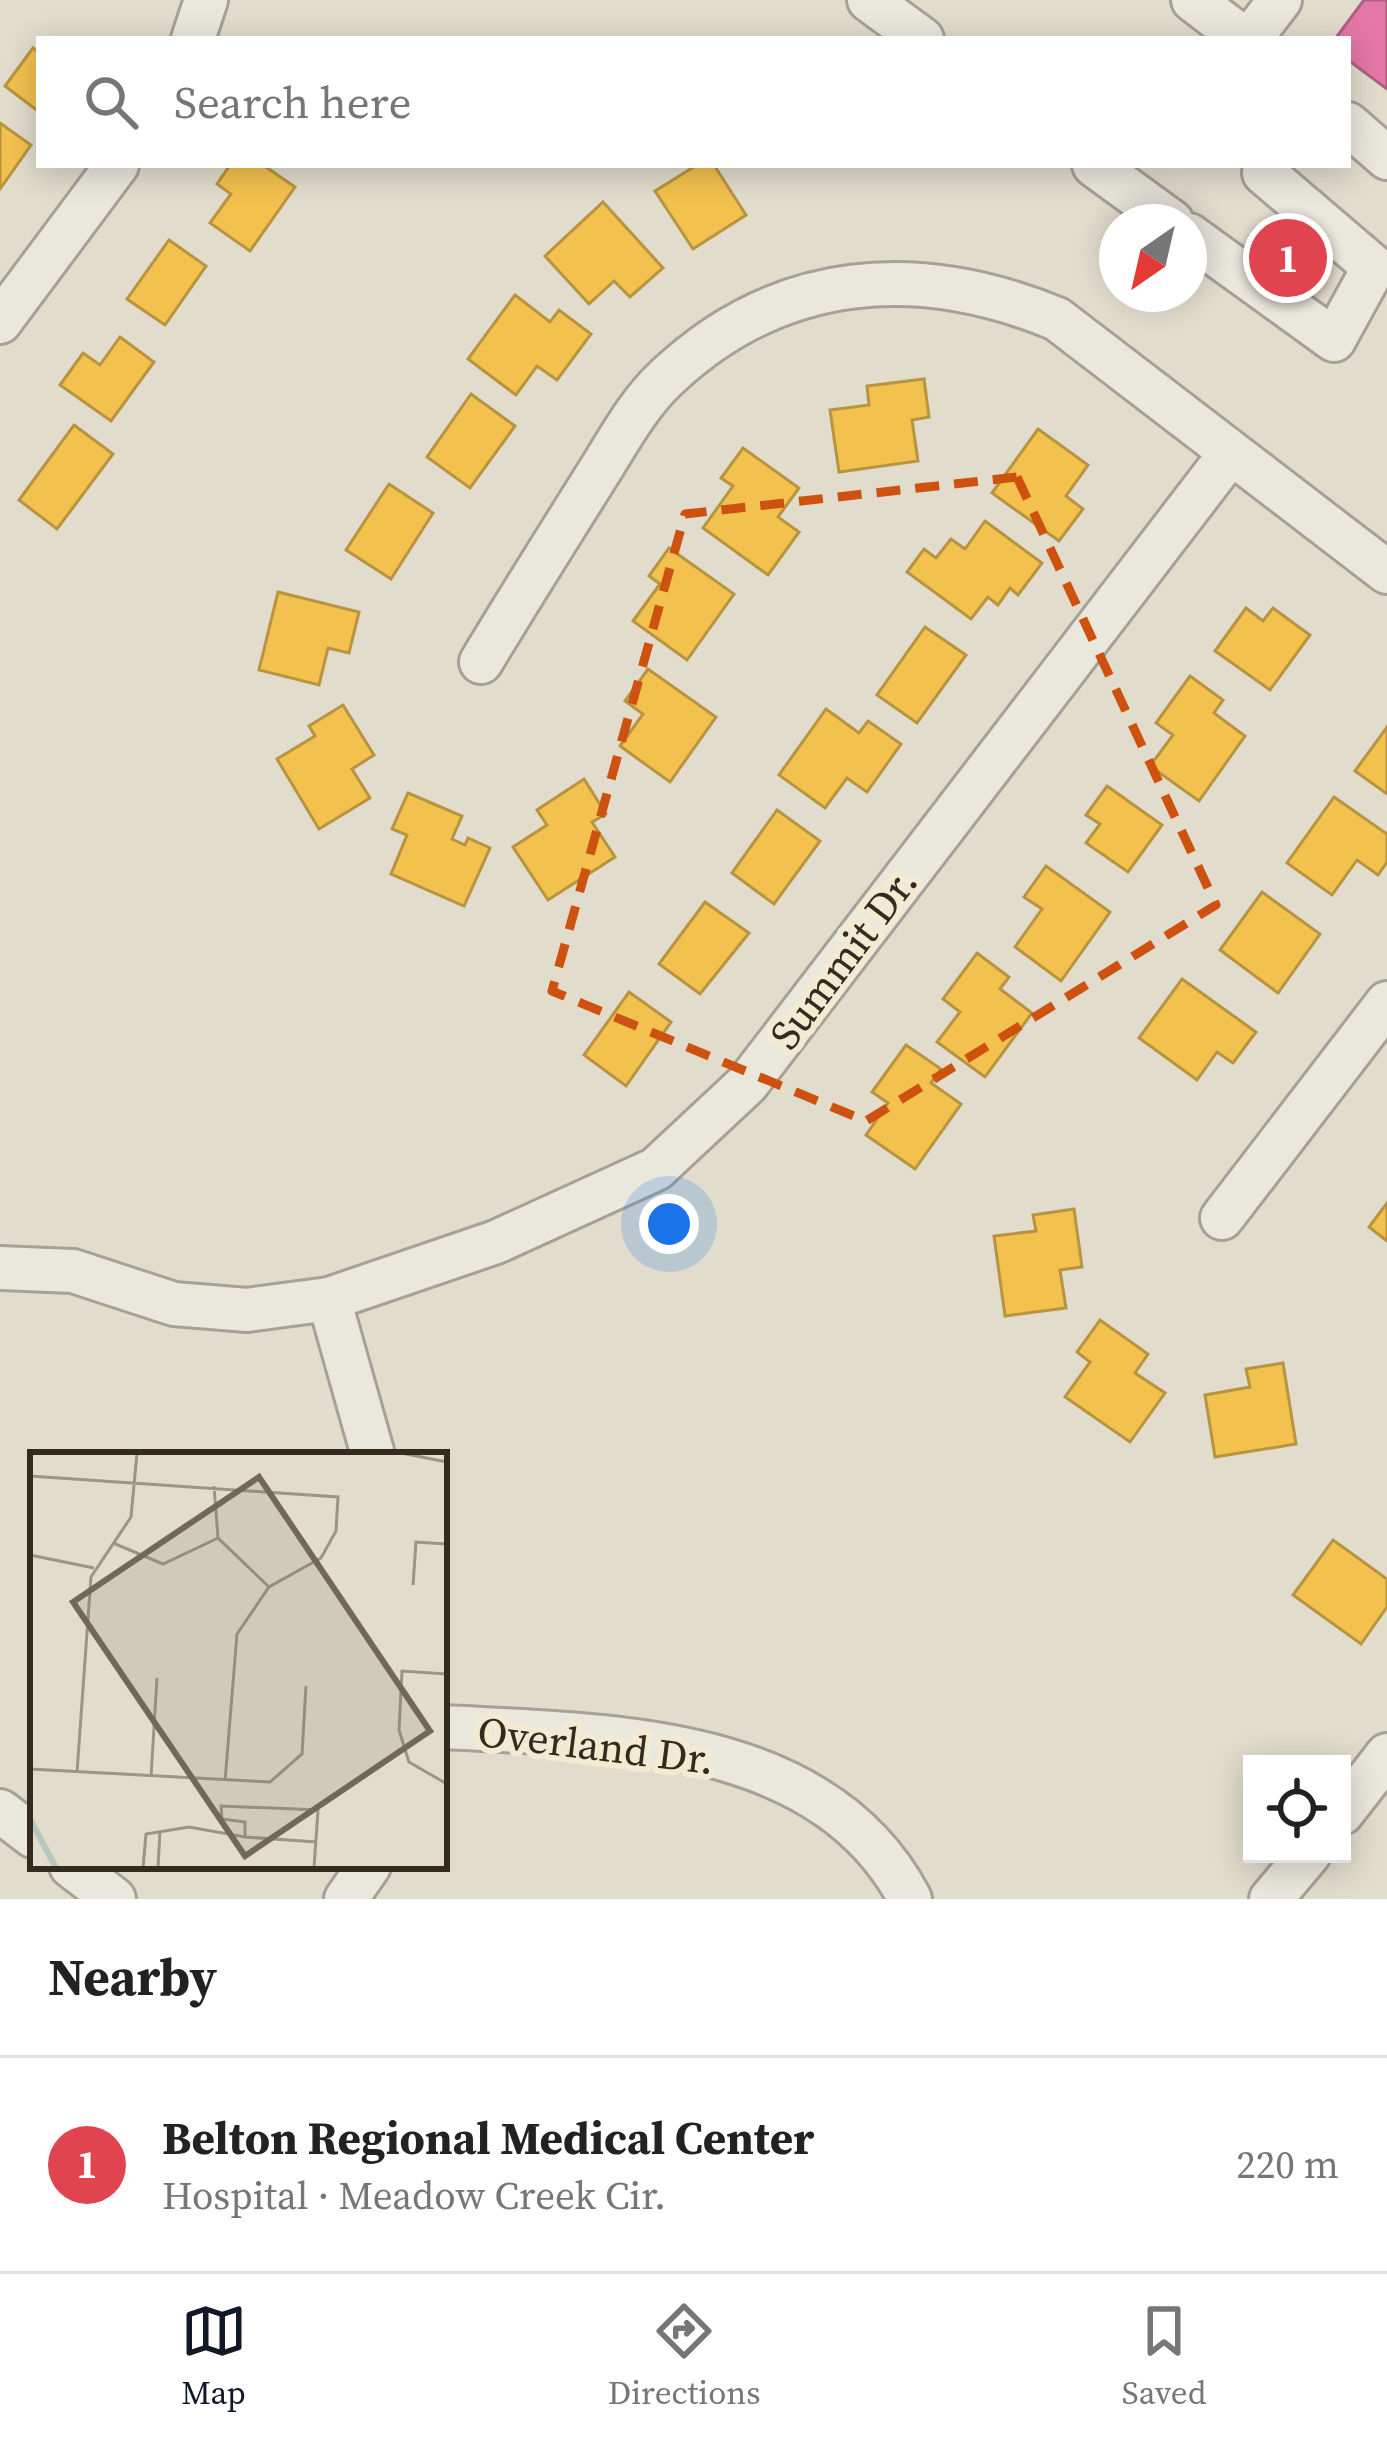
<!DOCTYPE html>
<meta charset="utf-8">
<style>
:root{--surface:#fff;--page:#f2f2f2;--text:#222;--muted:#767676;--line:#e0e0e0;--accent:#111827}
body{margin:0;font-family:"Source Serif 4",serif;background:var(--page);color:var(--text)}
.controls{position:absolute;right:36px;bottom:36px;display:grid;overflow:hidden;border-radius:0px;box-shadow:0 6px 30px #0003}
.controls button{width:108px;height:108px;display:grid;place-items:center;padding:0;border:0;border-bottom:3px solid var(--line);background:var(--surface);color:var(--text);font:60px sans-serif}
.compass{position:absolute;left:1099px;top:204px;width:108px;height:108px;border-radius:50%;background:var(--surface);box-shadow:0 6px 30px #0003;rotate:214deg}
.you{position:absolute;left:669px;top:1224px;width:42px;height:42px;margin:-30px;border:9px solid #fff;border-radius:50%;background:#1a73e8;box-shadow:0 0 0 18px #1a73e833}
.badge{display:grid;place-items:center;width:78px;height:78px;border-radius:50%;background:var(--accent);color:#fff;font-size:39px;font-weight:700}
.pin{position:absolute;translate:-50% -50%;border:6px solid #fff;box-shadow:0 3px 12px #0006}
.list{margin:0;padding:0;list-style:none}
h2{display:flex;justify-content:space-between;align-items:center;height:156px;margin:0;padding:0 48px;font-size:51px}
h2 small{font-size:39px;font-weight:400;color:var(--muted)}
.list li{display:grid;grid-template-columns:78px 1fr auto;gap:36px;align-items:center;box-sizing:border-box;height:216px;padding:0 48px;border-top:3px solid var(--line)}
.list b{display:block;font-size:45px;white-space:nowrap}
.list p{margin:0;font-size:39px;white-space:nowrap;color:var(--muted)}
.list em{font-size:39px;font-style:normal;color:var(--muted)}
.icon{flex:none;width:66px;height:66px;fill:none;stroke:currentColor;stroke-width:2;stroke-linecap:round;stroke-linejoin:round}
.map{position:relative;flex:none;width:1387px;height:1899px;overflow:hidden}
.search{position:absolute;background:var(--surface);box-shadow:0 6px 30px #0003;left:36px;right:36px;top:36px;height:132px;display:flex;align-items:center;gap:30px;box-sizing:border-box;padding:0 42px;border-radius:0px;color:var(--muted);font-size:45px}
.sheet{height:372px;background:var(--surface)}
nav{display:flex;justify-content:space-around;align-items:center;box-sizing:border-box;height:168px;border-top:3px solid var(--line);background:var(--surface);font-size:33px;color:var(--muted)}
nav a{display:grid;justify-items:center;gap:6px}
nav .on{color:var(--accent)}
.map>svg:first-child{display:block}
.homes{fill:#f2c14e;stroke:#b99440;stroke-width:3}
.health{fill:#e377a8;stroke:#ae607f;stroke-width:3}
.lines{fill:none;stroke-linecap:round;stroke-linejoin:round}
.minor-casing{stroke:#a6a196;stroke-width:48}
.minor{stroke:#eae7dd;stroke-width:42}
.marked{fill:none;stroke:#cd520f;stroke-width:9;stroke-dasharray:24 15;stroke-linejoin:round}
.labels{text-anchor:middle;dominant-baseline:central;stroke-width:12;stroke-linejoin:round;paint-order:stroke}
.street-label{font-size:42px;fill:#342a1e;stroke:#f2ebd2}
.inset-river{fill:none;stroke:#b7c6be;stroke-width:6}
.inset-road{fill:none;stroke:#9c9586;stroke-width:3}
.view{fill:#71685b;fill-opacity:0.15;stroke:#71685b;stroke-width:6}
.inset-edge{fill:none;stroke:#342a1e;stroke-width:6}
</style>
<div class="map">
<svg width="1387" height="1899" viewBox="0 0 1387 1899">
<rect width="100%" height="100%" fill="#e1dccc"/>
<!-- homes -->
<g class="homes">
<path d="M33 48 39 53V112L5 86Z"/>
<path d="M0 123 31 145 0 189Z"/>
<path d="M230 165H263L295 187 250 251 210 223 231 194 217 184Z"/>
<path d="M697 165H714L746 215 693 249 655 191Z"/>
<path d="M603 202 663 268 630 297 614 281 589 304 545 256Z"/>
<path d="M169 240 206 266 165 325 127 299Z"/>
<path d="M515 295 550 322 559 310 591 334 557 380 537 366 516 395 468 359Z"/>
<path d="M120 337 154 362 111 421 60 385 83 353 100 365Z"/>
<path d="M924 379 929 417 912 420 918 461 839 472 830 410 869 405 867 386Z"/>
<path d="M471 394 515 426 470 488 427 457Z"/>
<path d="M74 425 113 454 57 529 19 500Z"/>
<path d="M1038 429 1088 465 1066 496 1083 509 1059 541 992 493Z"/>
<path d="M743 448 799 488 778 517 799 532 768 575 703 528 733 486 721 478Z"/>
<path d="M389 484 433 513 391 579 346 550Z"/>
<path d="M985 521 1042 563 1018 595 1010 588 998 605 988 597 971 619 907 572 924 549 936 558 951 539 965 549Z"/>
<path d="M669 548 734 594 687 660 633 621 660 584 649 576Z"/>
<path d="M278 592 359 612 349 653 328 648 319 685 259 670Z"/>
<path d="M1246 608 1263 621 1273 608 1310 635 1270 690 1215 651Z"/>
<path d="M925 627 966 655 917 723 877 695Z"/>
<path d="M648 669 716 717 670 782 620 746 643 714 625 701Z"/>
<path d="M1190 676 1223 700 1214 713 1245 736 1199 801 1150 766 1173 735 1156 723Z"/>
<path d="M343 705 374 755 352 769 370 798 319 829 277 759 315 736 309 726Z"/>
<path d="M826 709 859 733 868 721 901 744 867 792 847 778 825 808 779 775Z"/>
<path d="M1387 727V794L1355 771Z"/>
<path d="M584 779 606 814 592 822 615 857 548 900 513 847 547 825 537 810Z"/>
<path d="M1107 786 1162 825 1128 872 1086 843 1100 824 1086 815Z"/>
<path d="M408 793 462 816 452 839 465 845 468 838 490 848 464 906 391 874 407 835 392 829Z"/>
<path d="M1334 797 1387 834V862L1378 875 1357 860 1332 895 1287 863Z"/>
<path d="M777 810 820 841 774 904 732 873Z"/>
<path d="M1046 866 1110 912 1061 981 1015 947 1042 909 1024 897Z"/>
<path d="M1262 892 1320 934 1278 993 1220 950Z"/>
<path d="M705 902 749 933 700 994 659 964Z"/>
<path d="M977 953 1009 977 1000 989 1032 1013 985 1077 937 1042 960 1012 943 999Z"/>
<path d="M1182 979 1256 1032 1233 1063 1217 1052 1197 1080 1139 1038Z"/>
<path d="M629 992 671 1022 626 1086 584 1055Z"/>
<path d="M906 1045 941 1069 931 1083 961 1104 915 1169 866 1135 888 1103 872 1092Z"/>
<path d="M1387 1203V1241L1369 1227Z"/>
<path d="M1074 1209 1082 1267 1060 1270 1066 1308 1005 1316 994 1236 1036 1231 1033 1215Z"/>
<path d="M1100 1320 1148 1354 1135 1373 1165 1393 1130 1442 1065 1397 1090 1362 1077 1352Z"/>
<path d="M1283 1363 1296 1444 1215 1457 1205 1395 1250 1387 1246 1369Z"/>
<path d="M1333 1540 1387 1579V1607L1361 1644 1293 1595Z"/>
</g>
<!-- health -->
<path class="health" d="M1364 0H1387V89L1348 60V39H1335Z"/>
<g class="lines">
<!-- minor casing -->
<g class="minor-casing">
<g id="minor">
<path d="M869 0 922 39"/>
<path d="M1193 0 1244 39"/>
<path d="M193 39 206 0"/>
<path d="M1250 39 1280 0"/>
<path d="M1348 124 1387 158"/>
<path d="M1094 165 1172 222"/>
<path d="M1189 235 1334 340 1374 267 1264 173 1270 165"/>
<path d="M0 322 117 165"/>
<path d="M481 662C519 599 558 537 597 475 618 442 638 404 666 378 780 270 919 262 1057 319L1387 572"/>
<path d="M1222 1218 1387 1003"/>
<path d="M0 1268 73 1271 174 1304 247 1310 329 1299 496 1242 656 1169 747 1084 1230 454"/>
<path d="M329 1299 373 1455"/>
<path d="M444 1727C606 1736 823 1733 910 1899"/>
<path d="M0 1811 33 1836"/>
<path d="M1342 1813 1387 1755"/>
<path d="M71 1866 114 1899"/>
<path d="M346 1899 369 1866"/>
<path d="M1271 1899 1309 1854"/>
</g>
</g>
<!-- minor -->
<use href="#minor" class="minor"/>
</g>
<!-- marked area -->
<path class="marked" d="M1017 477 1216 905 866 1121 552 991 685 514Z"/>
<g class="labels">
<!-- street labels -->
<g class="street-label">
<text transform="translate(843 958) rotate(-53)">Summit Dr.</text>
<text transform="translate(596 1745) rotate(7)">Overland Dr.</text>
</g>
</g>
<!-- overview -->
<g transform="translate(30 1452)">
<rect width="417" height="417" fill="#e1dccc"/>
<path class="inset-river" d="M0 367 26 416"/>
<path class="inset-road" d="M371 1 417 10M0 24 308 45 306 79 291 106 239 135 207 182 195 329M184 34 188 86 239 135M83 91 133 112 188 86M0 103 64 116M383 133 386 90 417 92M417 222 372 219 369 278 379 310 417 332M0 317 240 330 272 302 276 234M47 320 61 125 101 65 107 1M121 325 127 226M215 385 287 390M113 416 116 382 159 375 215 385V370L192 367 191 354 288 358 284 416M128 416 130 379"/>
<path class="view" d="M229 25 400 279 215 404 43 150Z"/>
<rect width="417" height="417" class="inset-edge"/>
</g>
</svg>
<div class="controls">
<button><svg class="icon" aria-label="locate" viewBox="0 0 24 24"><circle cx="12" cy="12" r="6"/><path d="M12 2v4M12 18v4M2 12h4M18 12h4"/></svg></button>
</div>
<svg class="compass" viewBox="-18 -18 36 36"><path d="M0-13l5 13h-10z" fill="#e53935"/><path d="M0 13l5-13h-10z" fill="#767676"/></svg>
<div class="you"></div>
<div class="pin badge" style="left:1288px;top:258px;background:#e0444e">1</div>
<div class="search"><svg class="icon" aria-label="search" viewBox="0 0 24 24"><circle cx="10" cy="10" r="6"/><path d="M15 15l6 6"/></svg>Search here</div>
</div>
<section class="sheet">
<h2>Nearby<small></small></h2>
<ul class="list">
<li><span class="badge" style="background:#e0444e">1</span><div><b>Belton Regional Medical Center</b><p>Hospital · Meadow Creek Cir.</p></div><em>220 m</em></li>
</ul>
</section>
<nav>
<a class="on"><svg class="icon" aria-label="map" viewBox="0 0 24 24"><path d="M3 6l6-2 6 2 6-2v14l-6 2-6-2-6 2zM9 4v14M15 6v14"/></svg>Map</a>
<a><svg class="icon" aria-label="directions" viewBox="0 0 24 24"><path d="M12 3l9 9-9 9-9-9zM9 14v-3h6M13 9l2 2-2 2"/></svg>Directions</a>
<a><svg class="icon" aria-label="saved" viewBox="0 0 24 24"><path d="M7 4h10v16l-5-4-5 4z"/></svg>Saved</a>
</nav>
